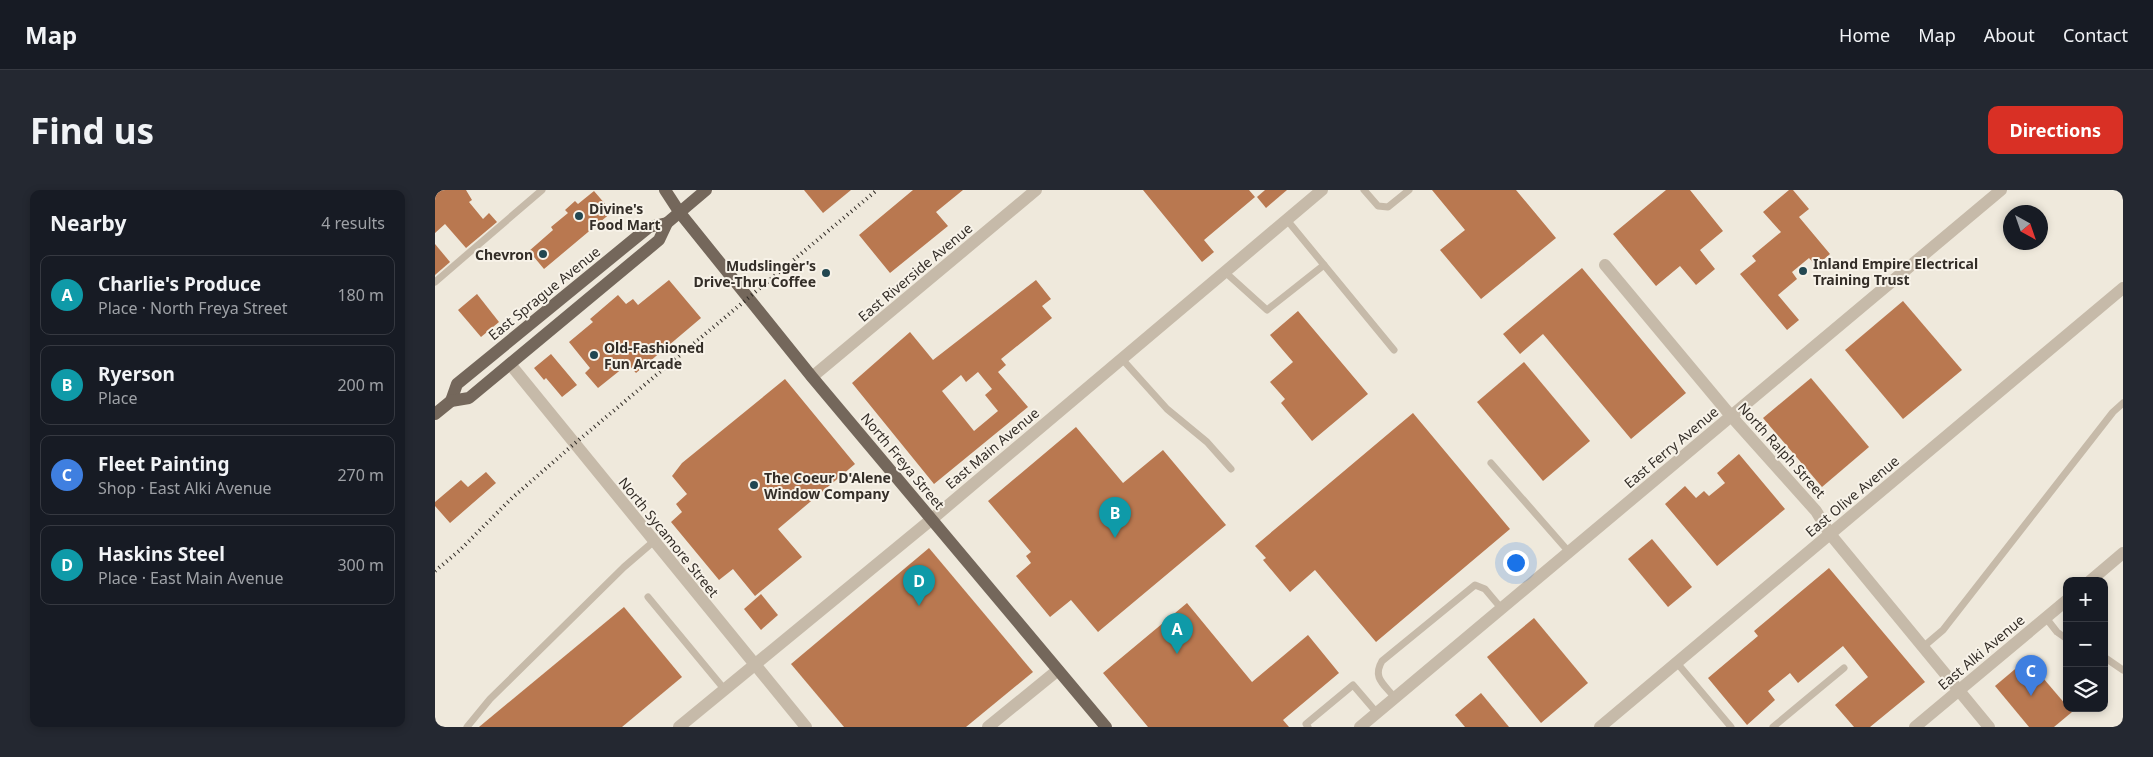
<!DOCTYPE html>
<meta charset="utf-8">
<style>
:root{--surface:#171b24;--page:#242831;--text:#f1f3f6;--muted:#9ea1a6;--line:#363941;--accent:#d93025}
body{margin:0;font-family:"Noto Sans",sans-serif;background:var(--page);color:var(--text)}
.controls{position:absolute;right:15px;bottom:15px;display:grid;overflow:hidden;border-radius:10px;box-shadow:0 2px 8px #0003}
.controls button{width:45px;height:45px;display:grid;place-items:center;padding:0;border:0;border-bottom:1px solid var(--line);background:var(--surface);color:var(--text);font:25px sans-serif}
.compass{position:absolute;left:1568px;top:15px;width:45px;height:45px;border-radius:50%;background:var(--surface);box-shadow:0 2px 8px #0003;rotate:140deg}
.you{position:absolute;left:1080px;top:372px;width:18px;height:18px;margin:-12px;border:4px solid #fff;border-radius:50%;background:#1a73e8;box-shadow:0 0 0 8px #1a73e833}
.badge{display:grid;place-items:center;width:32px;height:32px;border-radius:50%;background:var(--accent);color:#fff;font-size:16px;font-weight:700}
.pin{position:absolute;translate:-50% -41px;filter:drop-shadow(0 1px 2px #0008)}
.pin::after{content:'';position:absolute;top:26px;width:18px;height:15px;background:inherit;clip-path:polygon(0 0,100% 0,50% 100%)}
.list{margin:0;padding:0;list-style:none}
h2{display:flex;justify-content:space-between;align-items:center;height:65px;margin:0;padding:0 20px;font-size:21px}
h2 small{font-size:16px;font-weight:400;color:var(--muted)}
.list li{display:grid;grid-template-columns:32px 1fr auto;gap:15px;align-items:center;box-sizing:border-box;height:80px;margin:0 10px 10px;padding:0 10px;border:1px solid var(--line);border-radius:10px}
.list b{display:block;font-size:19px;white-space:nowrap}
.list p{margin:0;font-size:16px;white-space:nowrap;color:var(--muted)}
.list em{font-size:16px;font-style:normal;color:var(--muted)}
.icon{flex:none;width:28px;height:28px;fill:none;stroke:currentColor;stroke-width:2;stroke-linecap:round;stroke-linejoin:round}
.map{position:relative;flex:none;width:1688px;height:537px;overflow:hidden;border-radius:10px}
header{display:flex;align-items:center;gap:30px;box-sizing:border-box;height:70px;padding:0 25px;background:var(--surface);border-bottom:1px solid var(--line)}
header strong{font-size:24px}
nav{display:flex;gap:28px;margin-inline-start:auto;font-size:18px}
.intro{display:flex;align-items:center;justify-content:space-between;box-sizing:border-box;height:120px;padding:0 30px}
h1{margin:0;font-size:35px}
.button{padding:12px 22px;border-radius:10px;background:var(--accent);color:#fff;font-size:18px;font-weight:700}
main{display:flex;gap:30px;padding:0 30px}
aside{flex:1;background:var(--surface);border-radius:10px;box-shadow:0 2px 8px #0003}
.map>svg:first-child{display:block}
.building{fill:#b97850;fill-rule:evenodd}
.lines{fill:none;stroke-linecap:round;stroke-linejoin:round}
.service{stroke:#c6baa9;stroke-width:7}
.minor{stroke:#c6baa9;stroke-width:12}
.tertiary{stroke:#c6baa9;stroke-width:12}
.primary{stroke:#74675b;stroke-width:12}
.rail{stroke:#342e28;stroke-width:4;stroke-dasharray:1 4;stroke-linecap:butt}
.poi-dot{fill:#224751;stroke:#f7f2e8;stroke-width:2}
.labels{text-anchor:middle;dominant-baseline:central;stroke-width:4;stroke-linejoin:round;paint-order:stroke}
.poi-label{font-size:14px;font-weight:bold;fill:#342e28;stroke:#f7f2e8;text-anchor:start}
.street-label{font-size:14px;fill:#342e28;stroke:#f7f2e8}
</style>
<header>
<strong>Map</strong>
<nav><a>Home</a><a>Map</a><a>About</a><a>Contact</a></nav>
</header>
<div class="intro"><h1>Find us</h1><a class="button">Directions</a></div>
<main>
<aside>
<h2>Nearby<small>4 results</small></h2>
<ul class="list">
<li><span class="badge" style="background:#0f9aa8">A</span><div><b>Charlie's Produce</b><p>Place · North Freya Street</p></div><em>180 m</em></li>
<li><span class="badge" style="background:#0f9aa8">B</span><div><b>Ryerson</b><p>Place</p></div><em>200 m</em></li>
<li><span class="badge" style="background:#3f7fe0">C</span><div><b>Fleet Painting</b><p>Shop · East Alki Avenue</p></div><em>270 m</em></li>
<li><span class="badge" style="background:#0f9aa8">D</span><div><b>Haskins Steel</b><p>Place · East Main Avenue</p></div><em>300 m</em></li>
</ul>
</aside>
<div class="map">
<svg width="1688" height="537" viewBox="0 0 1688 537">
<rect width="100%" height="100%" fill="#efe9dc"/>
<!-- building -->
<g class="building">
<path d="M0 0H31L37 10 34 12 48 29 54 23 62 32 31 58 10 34 0 43Z"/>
<path d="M369 0H416L388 23Z"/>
<path d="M478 0H528L501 22 513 36 455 83 424 45Z"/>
<path d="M708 0H814L820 7 769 50 779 62 767 72Z"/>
<path d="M830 0H852L831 18 822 7Z"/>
<path d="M997 0H1081L1121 48 1046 109 1005 60 1030 40Z"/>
<path d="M1231 0H1255L1288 41 1265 60 1280 79 1261 95 1245 76 1221 96 1178 44Z"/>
<path d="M1354 0H1358L1374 19 1364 27 1395 64 1381 76 1374 68 1357 82 1362 89 1343 105 1364 130 1352 140 1305 84 1321 71 1317 66 1346 42 1328 22Z"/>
<path d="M159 1 177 22 109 79 94 61 118 40 116 37 133 23 130 20 140 11 143 14Z"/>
<path d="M0 54 15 72 0 85Z"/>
<path d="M1147 78 1251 203 1196 249 1108 144 1085 164 1068 144Z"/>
<path d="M234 90 266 128 201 183 193 174 163 198 150 183 155 178 134 152 158 132 155 129 183 105 191 114 198 109 203 115Z"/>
<path d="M601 90 616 109 607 116 617 128 566 169 571 175 563 182 593 217 499 294 417 193 475 142 498 170ZM543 182 557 199 550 205 563 221 539 241 507 201 526 185 531 192Z"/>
<path d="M42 104 64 132 46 147 23 120Z"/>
<path d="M1468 111 1527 180 1468 229 1410 160Z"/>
<path d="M863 121 933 204 877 251 846 213 850 209 835 192 858 172 835 145Z"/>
<path d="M116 164 142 195 127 207 111 188 109 190 99 178Z"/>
<path d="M1089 172 1155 251 1108 291 1042 212Z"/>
<path d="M1376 188 1434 257 1387 297 1328 228Z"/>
<path d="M350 189 420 274 343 339 367 367 320 406 298 379 284 390 236 332 247 322 241 314 252 304 237 286 247 273Z"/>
<path d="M978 223 1075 339 941 452 880 380 855 402 828 370 831 368 820 356Z"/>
<path d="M641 237 688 293 728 260 791 335 663 442 636 410 615 427 581 386 596 373 591 366 596 362 553 311Z"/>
<path d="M1304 264 1350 319 1282 376 1230 314 1250 296 1261 308 1269 301 1274 306 1290 293 1282 283Z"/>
<path d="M51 282 61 293 15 333 0 316V312L26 290 33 297Z"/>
<path d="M1217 349 1257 397 1233 417 1193 369Z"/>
<path d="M494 358 598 482 531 537H409L356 474Z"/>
<path d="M1394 378 1490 492 1435 537H1419L1400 515 1433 487 1408 456 1363 493 1355 483 1333 501 1340 510 1312 535 1273 488 1323 446 1319 441Z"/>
<path d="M326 404 343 425 326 440 309 419Z"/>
<path d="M752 413 817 492 873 445 904 483 848 530 854 537H713L668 483Z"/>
<path d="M189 417 247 487 187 537H44Z"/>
<path d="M1099 428 1153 493 1106 533 1052 467Z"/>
<path d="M1592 469 1637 522 1619 537H1594L1560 496Z"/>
<path d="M1046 503 1074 537H1030L1020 525Z"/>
</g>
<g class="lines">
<!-- service -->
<g class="service">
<path d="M929 0 943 16 953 17 974 0"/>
<path d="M852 30 959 160"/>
<path d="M790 82 832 120 889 75"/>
<path d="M0 92 107 0"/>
<path d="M687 169 732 219 772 252 796 279"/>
<path d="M1056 273 1134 362"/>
<path d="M213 407 290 500"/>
<path d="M1611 428 1622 442 1632 449"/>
<path d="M1488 457 1508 440 1678 222 1688 213"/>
<path d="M1669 467 1688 480"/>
<path d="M1242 473 1296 537"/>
<path d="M960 508C949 494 937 488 947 471L1040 395 1050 399 1066 418"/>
<path d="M32 537 55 509 189 377 218 352"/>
<path d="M873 537 871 534 918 495 942 523"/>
<path d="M1338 537 1409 478"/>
</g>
<!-- minor -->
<g class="minor">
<path d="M1170 75 1296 226 1381 321 1395 344 1554 537"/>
<path d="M75 174 371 537"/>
<path d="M377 187 601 0"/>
<path d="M244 537 497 329 887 0"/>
<path d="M553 537 623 480"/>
<path d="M925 537 1566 0"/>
<path d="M1165 537 1688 98"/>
</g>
<!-- tertiary -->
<g class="tertiary">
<path d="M1655 391 1688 363"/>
<path d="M1480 537 1632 410"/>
</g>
<!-- primary -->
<g class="primary">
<path d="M230 0 245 23 377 187 671 537"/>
<path d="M16 211 22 194 214 37 232 33"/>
<path d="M0 224 16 211 34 208 224 50 232 33 271 0"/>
</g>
<!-- rail -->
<path class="rail" d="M0 381 24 361 77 308 139 254 442 0"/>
</g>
<!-- markers -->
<g class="poi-dot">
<circle cx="144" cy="26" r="5"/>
<circle cx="108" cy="64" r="5"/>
<circle cx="1368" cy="81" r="5"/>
<circle cx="391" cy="83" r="5"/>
<circle cx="159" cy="165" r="5"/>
<circle cx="319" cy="295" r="5"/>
</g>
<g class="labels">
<!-- poi labels -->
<g class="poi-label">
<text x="154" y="18">Divine's<tspan x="154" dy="16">Food Mart</tspan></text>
<text x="98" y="64" text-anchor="end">Chevron</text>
<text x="1378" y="73">Inland Empire Electrical<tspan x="1378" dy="16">Training Trust</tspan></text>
<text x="381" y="75" text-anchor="end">Mudslinger's<tspan x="381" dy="16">Drive-Thru Coffee</tspan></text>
<text x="169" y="157">Old-Fashioned<tspan x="169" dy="16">Fun Arcade</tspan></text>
<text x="329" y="287">The Coeur D'Alene<tspan x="329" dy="16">Window Company</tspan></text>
</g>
<!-- street labels -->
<g class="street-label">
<text transform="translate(480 82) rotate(-40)">East Riverside Avenue</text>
<text transform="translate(109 103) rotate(-39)">East Sprague Avenue</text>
<text transform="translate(1236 257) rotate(-40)">East Ferry Avenue</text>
<text transform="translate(557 258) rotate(-40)">East Main Avenue</text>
<text transform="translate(1347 260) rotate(48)">North Ralph Street</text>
<text transform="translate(468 271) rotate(50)">North Freya Street</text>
<text transform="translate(1417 306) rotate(-40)">East Olive Avenue</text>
<text transform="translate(234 347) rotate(51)">North Sycamore Street</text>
<text transform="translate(1546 462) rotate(-40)">East Alki Avenue</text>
</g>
</g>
</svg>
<div class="controls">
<button>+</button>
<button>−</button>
<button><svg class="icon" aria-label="layers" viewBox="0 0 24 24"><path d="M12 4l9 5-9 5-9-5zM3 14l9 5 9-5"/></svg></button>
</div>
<svg class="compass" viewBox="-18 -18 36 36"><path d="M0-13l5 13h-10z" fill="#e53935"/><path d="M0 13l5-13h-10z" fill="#9ea1a6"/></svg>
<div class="you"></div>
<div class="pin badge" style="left:742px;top:464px;background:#0f9aa8">A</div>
<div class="pin badge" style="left:680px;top:348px;background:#0f9aa8">B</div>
<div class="pin badge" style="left:1596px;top:506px;background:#3f7fe0">C</div>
<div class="pin badge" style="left:484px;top:416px;background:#0f9aa8">D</div>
</div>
</main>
